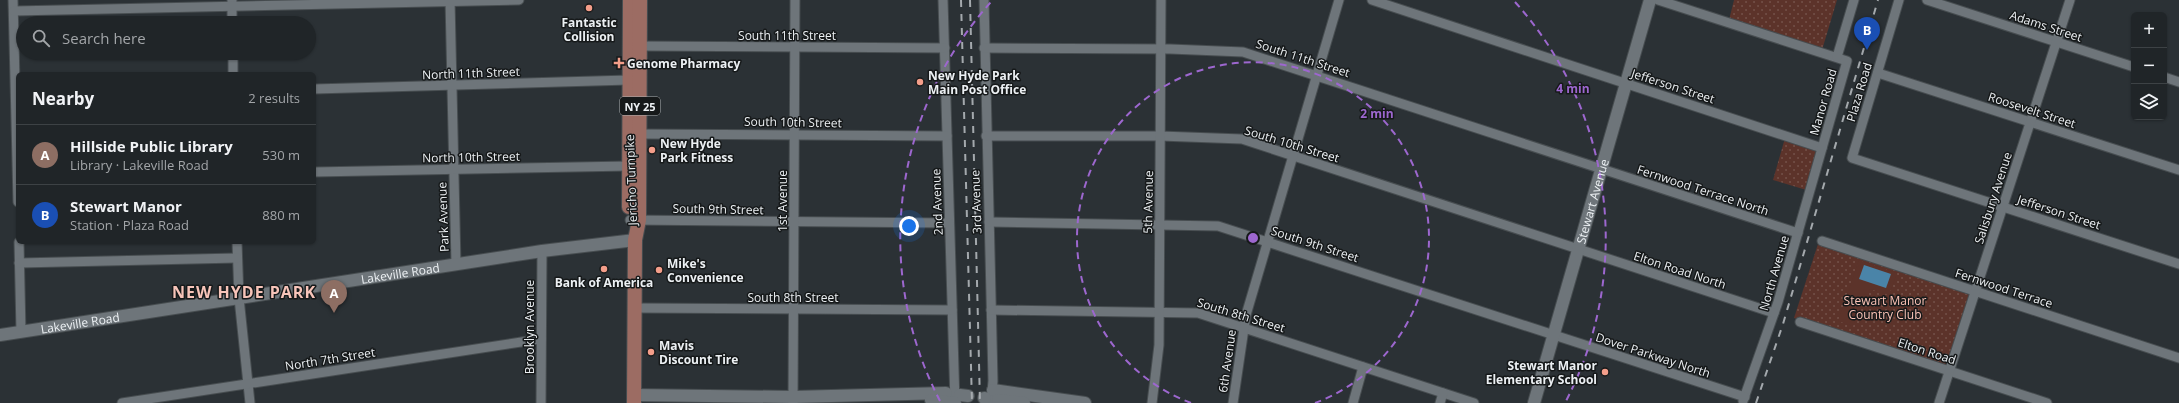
<!DOCTYPE html>
<meta charset="utf-8">
<style>
:root{--surface:#202528;--page:#2d3134;--text:#f1f3f6;--muted:#a2a5a8;--line:#3d4245;--accent:#95b2f1}
body{margin:0;font-family:"Open Sans",sans-serif;background:var(--page);color:var(--text)}
.controls{position:absolute;right:12px;top:12px;display:grid;overflow:hidden;border-radius:6px;box-shadow:0 1px 3px #0004}
.controls button{width:36px;height:36px;display:grid;place-items:center;padding:0;border:0;border-bottom:1px solid var(--line);background:var(--surface);color:var(--text);font:20px sans-serif}
.you{position:absolute;left:909px;top:226px;width:14px;height:14px;margin:-10px;border:3px solid #fff;border-radius:50%;background:#1a73e8;box-shadow:0 0 0 6px #1a73e833}
.badge{display:grid;place-items:center;width:26px;height:26px;border-radius:50%;background:var(--accent);color:#fff;font-size:13px;font-weight:700}
.pin{position:absolute;translate:-50% -33px;filter:drop-shadow(0 1px 2px #0008)}
.pin::after{content:'';position:absolute;top:21px;width:14px;height:12px;background:inherit;clip-path:polygon(0 0,100% 0,50% 100%)}
.list{margin:0;padding:0;list-style:none}
h2{display:flex;justify-content:space-between;align-items:center;height:52px;margin:0;padding:0 16px;font-size:17px}
h2 small{font-size:13px;font-weight:400;color:var(--muted)}
.list li{display:grid;grid-template-columns:26px 1fr auto;gap:12px;align-items:center;box-sizing:border-box;height:60px;padding:0 16px;border-top:1px solid var(--line)}
.list b{display:block;font-size:15px;white-space:nowrap}
.list p{margin:0;font-size:13px;white-space:nowrap;color:var(--muted)}
.list em{font-size:13px;font-style:normal;color:var(--muted)}
.icon{flex:none;width:22px;height:22px;fill:none;stroke:currentColor;stroke-width:2;stroke-linecap:round;stroke-linejoin:round}
.map{position:relative;flex:none;width:2179px;height:403px;overflow:hidden}
.search{position:absolute;background:var(--surface);box-shadow:0 1px 3px #0004;left:16px;top:16px;width:300px;height:44px;display:flex;align-items:center;gap:10px;box-sizing:border-box;padding:0 14px;border-radius:22px;color:var(--muted);font-size:15px}
.panel{position:absolute;background:var(--surface);box-shadow:0 1px 3px #0004;left:16px;top:72px;width:300px;height:172px;border-radius:6px}
.map>svg:first-child{display:block}
.grass{fill:url(#grass-dots)}
.garden{fill:#5c332a}
.water{fill:#4a84a8}
.lines{fill:none;stroke-linecap:round;stroke-linejoin:round}
.street-casing{stroke:#474d50;stroke-width:11}
.secondary-casing{stroke:#474d50;stroke-width:14}
.primary-casing{stroke:#474d50;stroke-width:16}
.street{stroke:#6e757a;stroke-width:9}
.secondary{stroke:#6e757a;stroke-width:12}
.primary{stroke:#9c6c63;stroke-width:14}
.rail{stroke:#a4a9ad;stroke-width:2;stroke-dasharray:7 7;stroke-linecap:butt}
.ring{fill:none;stroke:#9d67cf;stroke-width:2;stroke-dasharray:7 5}
.poi-dot{fill:#f49e8a;stroke:#16191a;stroke-width:1.5}
.labels{text-anchor:middle;dominant-baseline:central;stroke-width:3;stroke-linejoin:round;paint-order:stroke}
.shield{fill:#16191a;stroke:#acb0b2;stroke-width:1}
.shield-label{font-size:11px;font-weight:bold;fill:#ecf0f3}
.poi-label{font-size:12px;font-weight:bold;fill:#ecf0f3;stroke:#16191a;text-anchor:start}
.street-label{font-size:12px;fill:#ecf0f3;stroke:#16191a}
.park-label{font-size:12px;fill:#fdc4b7;stroke:#16191a}
.district-label{font-size:16px;font-weight:bold;letter-spacing:1px;fill:#f7c4b9;stroke:#16191a}
.centre{fill:#9d67cf;stroke:#16191a;stroke-width:2}
.ring-label{font-size:12px;text-anchor:middle;font-weight:bold;fill:#9d67cf;stroke:#16191a;stroke-width:3;stroke-linejoin:round;paint-order:stroke}
</style>
<div class="map">
<svg width="2179" height="403" viewBox="0 0 2179 403">
<defs>
<pattern id="grass-dots" width="8" height="8" patternUnits="userSpaceOnUse"><rect width="8" height="8" fill="#5c332a"/><path d="M2 2h.1M6 6h.1" fill="none" stroke="#745149" stroke-width="1.8" stroke-linecap="round"/></pattern>
</defs>
<rect width="100%" height="100%" fill="#2b3135"/>
<!-- grass -->
<g class="grass">
<path d="M1734 0H1837L1822 50 1729 20Z"/>
<path d="M1785 138 1825 150 1813 192 1773 180Z"/>
<path d="M1818 244 1972 294 1947 368 1794 318Z"/>
</g>
<!-- garden -->
<path class="garden" d="M1859 260 1897 273 1889 295 1870 289 1868 295 1864 294 1853 326 1838 321Z"/>
<!-- water -->
<path class="water" d="M1864 265 1891 274 1886 288 1859 279Z"/>
<g class="lines">
<!-- street casing -->
<g class="street-casing">
<g id="street">
<path d="M13 0 18 202"/>
<path d="M232 0V23"/>
<path d="M450 0 456 264"/>
<path d="M943 0 955 403"/>
<path d="M984 0 993 381 991 403"/>
<path d="M1372 0 1822 148"/>
<path d="M1658 0 1847 61 1778 302 1743 401"/>
<path d="M1899 0 1852 158 2179 264"/>
<path d="M1927 0 2134 67"/>
<path d="M14 11 519 0"/>
<path d="M635 46 945 48"/>
<path d="M984 48 1170 49 1243 52 1798 233"/>
<path d="M233 53V74"/>
<path d="M1837 57 1854 0"/>
<path d="M1878 73 2179 170"/>
<path d="M2164 77 2179 82"/>
<path d="M314 89 629 80"/>
<path d="M640 134 947 136"/>
<path d="M986 136H1160L1242 139 1774 313"/>
<path d="M314 172 629 166"/>
<path d="M630 220 949 223"/>
<path d="M989 222 1218 226 1745 397"/>
<path d="M1822 241 2179 358"/>
<path d="M19 242 21 332"/>
<path d="M237 242 239 298 250 403"/>
<path d="M19 263 237 258"/>
<path d="M635 308 952 310"/>
<path d="M991 310 1198 313 1474 403"/>
<path d="M1800 322 2047 403"/>
<path d="M122 403 541 339"/>
<path d="M541 403 542 251"/>
<path d="M793 403 795 0"/>
<path d="M1152 403 1159 345 1161 0"/>
<path d="M1233 403 1246 315 1339 0"/>
<path d="M1353 403 1363 367"/>
<path d="M1440 403 1443 393"/>
<path d="M1939 403 2070 0"/>
</g>
</g>
<!-- secondary casing -->
<g class="secondary-casing">
<g id="secondary">
<path id="s1" d="M0 335 542 251 635 240"/>
<path d="M993 390 1085 403"/>
<path d="M634 395 793 397 946 393"/>
<path d="M960 395 968 396"/>
<path d="M984 398H985"/>
<path d="M931 400 955 403"/>
<path d="M998 400 1024 403"/>
<path id="s2" d="M1534 403 1650 0"/>
</g>
</g>
<!-- primary casing -->
<g class="primary-casing">
<g id="primary">
<path d="M629 207 630 0"/>
<path d="M634 403 635 240 639 220 640 0"/>
</g>
</g>
<!-- street -->
<use href="#street" class="street"/>
<!-- secondary -->
<use href="#secondary" class="secondary"/>
<!-- primary -->
<use href="#primary" class="primary"/>
<!-- rail -->
<g class="rail">
<path d="M961 0 972 403"/>
<path d="M970 0 980 403"/>
<path d="M1756 403 1783 324 1878 0"/>
</g>
</g>
<!-- distance rings -->
<g class="ring">
<path d="M1191 403A176 176 0 1 1 1315 403"/>
<path d="M940 401A353 353 0 0 1 991 2M1515 2A353 353 0 0 1 1566 401"/>
</g>
<!-- markers -->
<g class="poi-dot">
<circle cx="589" cy="8" r="4"/>
<path d="M617 57h4v4h4v4h-4v4h-4v-4h-4v-4h4z"/>
<circle cx="920" cy="82" r="4"/>
<circle cx="652" cy="150" r="4"/>
<circle cx="604" cy="269" r="4"/>
<circle cx="659" cy="270" r="4"/>
<circle cx="651" cy="352" r="4"/>
<circle cx="1605" cy="372" r="4"/>
</g>
<g class="labels">
<!-- shield labels -->
<rect class="shield" x="620" y="97" width="40" height="18" rx="3"/>
<g class="shield-label">
<text x="640" y="106">NY 25</text>
</g>
<!-- poi labels -->
<g class="poi-label">
<text x="589" y="22" text-anchor="middle">Fantastic<tspan x="589" dy="14">Collision</tspan></text>
<text x="627" y="63">Genome Pharmacy</text>
<text x="928" y="75">New Hyde Park<tspan x="928" dy="14">Main Post Office</tspan></text>
<text x="660" y="143">New Hyde<tspan x="660" dy="14">Park Fitness</tspan></text>
<text x="667" y="263">Mike's<tspan x="667" dy="14">Convenience</tspan></text>
<text x="604" y="282" text-anchor="middle">Bank of America</text>
<text x="659" y="345">Mavis<tspan x="659" dy="14">Discount Tire</tspan></text>
<text x="1597" y="365" text-anchor="end">Stewart Manor<tspan x="1597" dy="14">Elementary School</tspan></text>
</g>
<!-- street labels -->
<g class="street-label">
<text transform="translate(2046 26) rotate(18)">Adams Street</text>
<text x="787" y="35">South 11th Street</text>
<text transform="translate(1303 58) rotate(18)">South 11th Street</text>
<text transform="translate(471 73) rotate(-2)">North 11th Street</text>
<text transform="translate(1673 86) rotate(18)">Jefferson Street</text>
<text transform="translate(1859 92) rotate(-73)">Plaza Road</text>
<text transform="translate(1823 102) rotate(-74)">Manor Road</text>
<text transform="translate(2032 110) rotate(18)">Roosevelt Street</text>
<text transform="translate(793 122) rotate(1)">South 10th Street</text>
<text transform="translate(1292 144) rotate(17)">South 10th Street</text>
<text transform="translate(471 157) rotate(-1)">North 10th Street</text>
<text transform="translate(631 180) rotate(-92)">Jericho Turnpike</text>
<text transform="translate(1703 190) rotate(18)">Fernwood Terrace North</text>
<text transform="translate(1993 198) rotate(-72)">Salisbury Avenue</text>
<text transform="translate(782 201) rotate(-90)">1st Avenue</text>
<text transform="translate(937 202) rotate(-92)">2nd Avenue</text>
<text transform="translate(976 202) rotate(-92)">3rd Avenue</text>
<text transform="translate(1148 202) rotate(-89)">5th Avenue</text>
<text stroke="none"><textPath href="#s2" startOffset="210">Stewart Avenue</textPath></text>
<text transform="translate(718 209) rotate(1)">South 9th Street</text>
<text transform="translate(2059 212) rotate(18)">Jefferson Street</text>
<text transform="translate(443 217) rotate(-92)">Park Avenue</text>
<text transform="translate(1315 244) rotate(18)">South 9th Street</text>
<text transform="translate(1680 270) rotate(18)">Elton Road North</text>
<text stroke="none"><textPath href="#s1" startOffset="405">Lakeville Road</textPath></text>
<text transform="translate(1774 273) rotate(-74)">North Avenue</text>
<text transform="translate(2004 288) rotate(18)">Fernwood Terrace</text>
<text x="793" y="297">South 8th Street</text>
<text transform="translate(1241 315) rotate(17)">South 8th Street</text>
<text stroke="none"><textPath href="#s1" startOffset="81">Lakeville Road</textPath></text>
<text transform="translate(529 327) rotate(-90)">Brooklyn Avenue</text>
<text transform="translate(1927 351) rotate(18)">Elton Road</text>
<text transform="translate(1653 355) rotate(18)">Dover Parkway North</text>
<text transform="translate(330 359) rotate(-9)">North 7th Street</text>
<text transform="translate(1227 361) rotate(-82)">6th Avenue</text>
</g>
<!-- park labels -->
<g class="park-label">
<text x="1885" y="300">Stewart Manor<tspan x="1885" dy="14">Country Club</tspan></text>
</g>
<!-- district labels -->
<g class="district-label">
<text x="244" y="292">NEW HYDE PARK</text>
</g>
</g>
<circle cx="1253" cy="238" r="6" class="centre"/>
<g class="ring-label">
<text x="1573" y="93">4 min</text>
<text x="1377" y="118">2 min</text>
</g>
</svg>
<div class="controls">
<button>+</button>
<button>−</button>
<button><svg class="icon" aria-label="layers" viewBox="0 0 24 24"><path d="M12 4l9 5-9 5-9-5zM3 14l9 5 9-5"/></svg></button>
</div>
<div class="you"></div>
<div class="pin badge" style="left:334px;top:313px;background:#8d6e63">A</div>
<div class="pin badge" style="left:1867px;top:50px;background:#1a4fb4">B</div>
<div class="search"><svg class="icon" aria-label="search" viewBox="0 0 24 24"><circle cx="10" cy="10" r="6"/><path d="M15 15l6 6"/></svg>Search here</div>
<section class="panel">
<h2>Nearby<small>2 results</small></h2>
<ul class="list">
<li><span class="badge" style="background:#8d6e63">A</span><div><b>Hillside Public Library</b><p>Library · Lakeville Road</p></div><em>530 m</em></li>
<li><span class="badge" style="background:#1a4fb4">B</span><div><b>Stewart Manor</b><p>Station · Plaza Road</p></div><em>880 m</em></li>
</ul>
</section>
</div>
